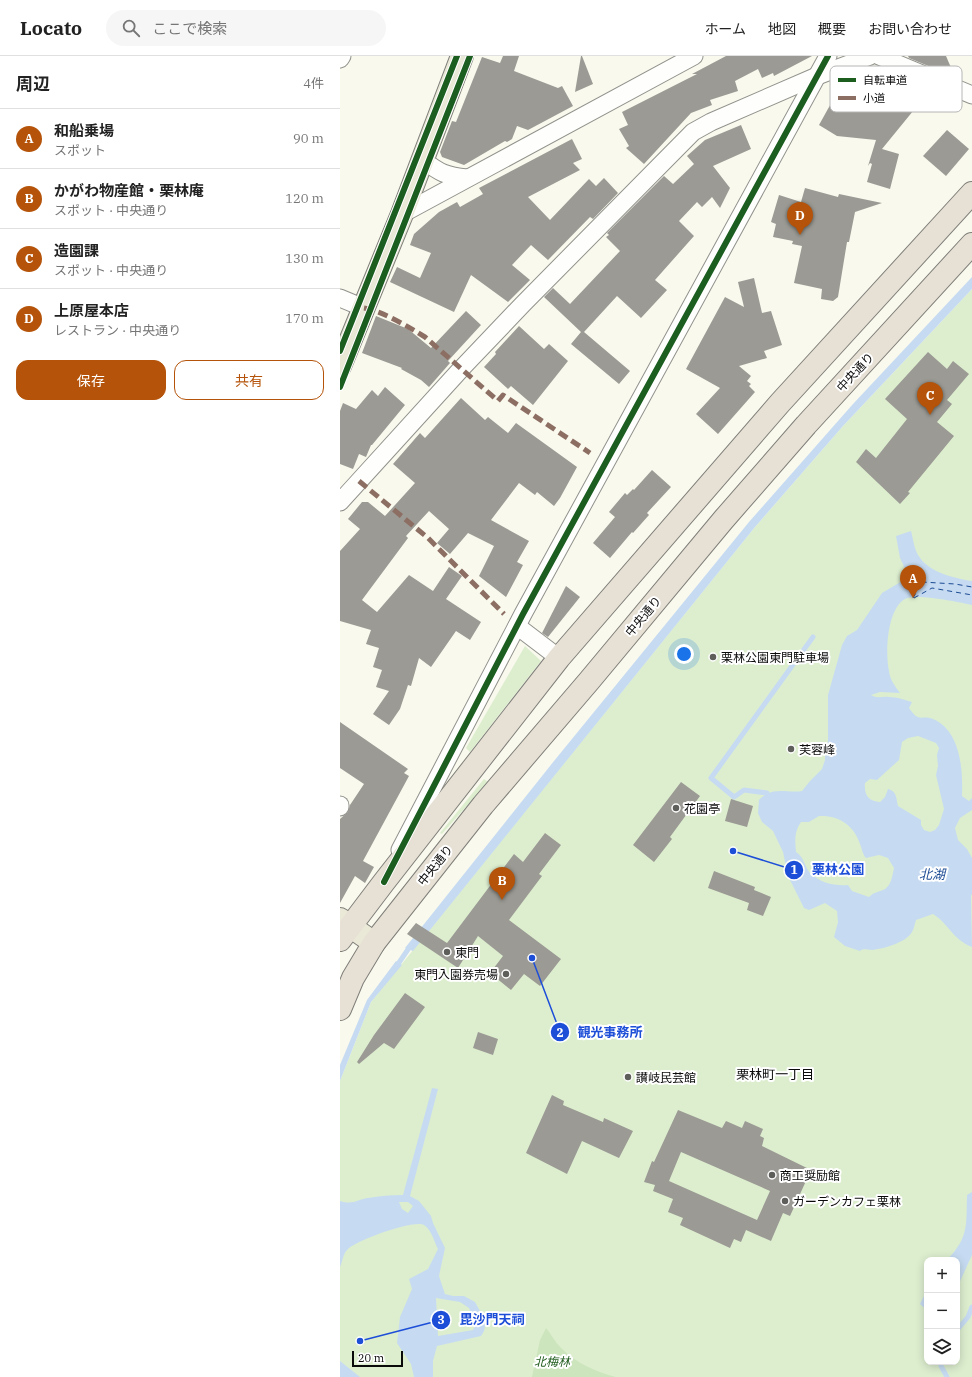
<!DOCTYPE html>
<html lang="ja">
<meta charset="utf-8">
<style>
:root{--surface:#fff;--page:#f6f6f6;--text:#222;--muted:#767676;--line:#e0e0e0;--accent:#b45309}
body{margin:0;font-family:"IBM Plex Serif","Noto Sans JP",serif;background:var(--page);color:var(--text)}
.controls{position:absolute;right:12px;bottom:12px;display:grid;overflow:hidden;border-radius:8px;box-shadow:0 2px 10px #0003}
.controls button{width:36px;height:36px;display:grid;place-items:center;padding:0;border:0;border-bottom:1px solid var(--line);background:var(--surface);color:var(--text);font:20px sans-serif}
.scale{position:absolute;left:12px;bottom:10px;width:51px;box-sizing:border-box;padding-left:4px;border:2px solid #0a0a0a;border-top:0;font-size:11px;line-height:14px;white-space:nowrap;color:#0a0a0a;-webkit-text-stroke:3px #fff;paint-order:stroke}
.you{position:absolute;left:344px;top:598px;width:14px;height:14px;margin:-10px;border:3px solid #fff;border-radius:50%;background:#1a73e8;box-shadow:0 0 0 6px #1a73e833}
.badge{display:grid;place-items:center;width:26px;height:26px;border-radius:50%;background:var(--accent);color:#fff;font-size:13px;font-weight:700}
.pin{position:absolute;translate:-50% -33px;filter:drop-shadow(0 1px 2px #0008)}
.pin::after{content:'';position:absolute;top:21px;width:14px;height:12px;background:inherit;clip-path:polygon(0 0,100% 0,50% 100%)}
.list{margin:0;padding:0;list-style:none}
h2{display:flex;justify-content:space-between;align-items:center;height:52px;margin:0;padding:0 16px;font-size:17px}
h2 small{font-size:13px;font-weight:400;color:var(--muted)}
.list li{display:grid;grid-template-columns:26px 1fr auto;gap:12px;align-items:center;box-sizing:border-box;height:60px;padding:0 16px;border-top:1px solid var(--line)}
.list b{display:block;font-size:15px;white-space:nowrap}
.list p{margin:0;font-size:13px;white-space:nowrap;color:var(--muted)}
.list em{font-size:13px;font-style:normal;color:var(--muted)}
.actions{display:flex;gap:8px;padding:12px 16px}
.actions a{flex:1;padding:9px 0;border:1px solid var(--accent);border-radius:12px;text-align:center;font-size:14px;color:var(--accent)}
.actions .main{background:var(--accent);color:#fff}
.icon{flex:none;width:22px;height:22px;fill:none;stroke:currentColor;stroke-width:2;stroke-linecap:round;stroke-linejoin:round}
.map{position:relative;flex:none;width:632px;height:1321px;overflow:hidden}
header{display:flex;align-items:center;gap:24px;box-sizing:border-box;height:56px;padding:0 20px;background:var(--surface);border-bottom:1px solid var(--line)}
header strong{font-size:19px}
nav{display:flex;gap:22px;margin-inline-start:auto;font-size:14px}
.search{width:280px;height:36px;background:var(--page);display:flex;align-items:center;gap:10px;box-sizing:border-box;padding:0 14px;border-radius:22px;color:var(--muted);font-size:15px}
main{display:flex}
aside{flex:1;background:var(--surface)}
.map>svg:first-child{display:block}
.green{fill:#ddeecf;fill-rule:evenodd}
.forest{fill:#cce5bd}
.water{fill:#c6dbf1;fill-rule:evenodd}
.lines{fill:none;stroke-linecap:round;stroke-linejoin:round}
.stream{stroke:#c6dbf1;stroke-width:5}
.ferry{stroke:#1c4b94;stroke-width:1;stroke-dasharray:5 4;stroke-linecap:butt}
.building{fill:#9b9a94;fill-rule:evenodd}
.minor-casing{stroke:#92928d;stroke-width:19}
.major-casing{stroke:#7f7f7a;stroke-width:24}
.highway-casing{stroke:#7f7f7a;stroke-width:24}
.minor{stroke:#fefefc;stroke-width:17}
.major{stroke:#eae8d7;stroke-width:22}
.highway{stroke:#e7e0d4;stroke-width:22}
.quiet{stroke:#8d6e63;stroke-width:5;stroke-dasharray:10 5;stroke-linecap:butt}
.cycleway-casing{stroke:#fff;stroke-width:8}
.cycleway{stroke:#1b5e20;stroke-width:6}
.poi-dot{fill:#5e5e5a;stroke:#fff;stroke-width:1.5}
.labels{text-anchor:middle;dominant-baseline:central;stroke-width:4;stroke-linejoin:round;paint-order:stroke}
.street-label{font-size:12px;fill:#0a0a0a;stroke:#fff}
.poi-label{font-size:12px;fill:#0a0a0a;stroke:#fff;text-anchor:start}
.park-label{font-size:12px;font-style:italic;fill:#225d1f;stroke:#fff}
.water-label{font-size:13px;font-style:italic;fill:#1c4b94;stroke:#fff}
.neighbourhood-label{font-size:13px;fill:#0a0a0a;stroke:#fff}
.key{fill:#fff;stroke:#b6b6b6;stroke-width:1}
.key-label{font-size:11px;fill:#0a0a0a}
.leader{fill:none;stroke:#1d4ed8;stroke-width:1.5}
.callout-dot{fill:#1d4ed8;stroke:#fff;stroke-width:1.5}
.mark-label{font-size:12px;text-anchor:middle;font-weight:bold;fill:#fff}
.callout-label{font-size:13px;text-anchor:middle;font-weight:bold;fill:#1d4ed8;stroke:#fff;stroke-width:4;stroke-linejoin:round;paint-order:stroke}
</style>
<header>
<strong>Locato</strong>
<div class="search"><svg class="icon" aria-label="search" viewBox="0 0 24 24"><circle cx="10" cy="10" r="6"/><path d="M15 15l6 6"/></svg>ここで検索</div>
<nav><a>ホーム</a><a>地図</a><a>概要</a><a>お問い合わせ</a></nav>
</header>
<main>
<aside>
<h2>周辺<small>4件</small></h2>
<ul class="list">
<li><span class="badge">A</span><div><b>和船乗場</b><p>スポット</p></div><em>90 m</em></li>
<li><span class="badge">B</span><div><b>かがわ物産館・栗林庵</b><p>スポット · 中央通り</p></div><em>120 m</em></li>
<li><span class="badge">C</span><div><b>造園課</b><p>スポット · 中央通り</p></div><em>130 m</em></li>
<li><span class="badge">D</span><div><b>上原屋本店</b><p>レストラン · 中央通り</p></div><em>170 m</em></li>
</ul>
<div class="actions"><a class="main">保存</a><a>共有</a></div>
</aside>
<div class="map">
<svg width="632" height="1321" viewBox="0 0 632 1321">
<rect width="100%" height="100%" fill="#f9f9ee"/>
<!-- green -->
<g class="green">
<path d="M632 233V1321H0V1025L31 946 415 471 503 370ZM587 1204H617V1306H587Z"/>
<path d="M185 590 201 605 130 696 126 692Z"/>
<path d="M144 723 148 726 102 778 100 777Z"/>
</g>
<!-- forest -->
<path class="forest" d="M206 1272C211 1278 215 1286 221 1292 236 1307 256 1316 276 1321H192L200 1284Z"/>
<!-- water -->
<g class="water">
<path d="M632 221V233L503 370 415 471 73 895 65 892 214 705 409 466 513 348Z"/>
<path d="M571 475C573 482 574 492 578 499 588 516 613 522 632 525V549C619 546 575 537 565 543 547 553 545 597 549 615 550 624 555 630 560 637L540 636 531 639C537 643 542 640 549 641 557 641 565 644 572 646L569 652C580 668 581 658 593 663 621 675 623 714 622 740L629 745 632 742V754L620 762 615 772 618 784 627 793 632 802V838L631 840 632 891C612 883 609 868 593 858L576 864C575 867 574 873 572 876 567 886 543 893 532 894 527 894 524 892 520 895L505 890 494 881 498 866 497 855 485 847 469 854 464 852 448 820 443 796 433 775 422 766 418 757 419 744C421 742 424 739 427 738 436 732 451 737 462 735L470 725 482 713 485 704V695L488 685V639L502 589 507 580 517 574 542 537 569 521 560 502 556 480ZM578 680 596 687 599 692 597 699 598 710 596 719 604 753 599 769 595 774 590 776 584 774 581 769V764L558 750C556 742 557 735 548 733L545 741 540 746C528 745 524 739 525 727L530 723 537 724 559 704 562 686 568 682ZM479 760C498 759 514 769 520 788 522 793 522 797 526 802L539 799 548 802 554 812C552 821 551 833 540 835 535 837 533 837 529 841L512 835 508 829C495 830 480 827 470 817 464 810 465 802 456 796 455 785 454 776 461 766H469Z"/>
<path d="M56 905 62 909 31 946 0 1025V1009L27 944Z"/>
<path d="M92 1032 98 1033 70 1140 79 1145 91 1160 93 1167 105 1192 99 1220 105 1238 113 1240H124L135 1246 146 1266 144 1275 141 1280 97 1290 93 1305V1321H74L71 1308 57 1287 60 1261 72 1233 69 1223 88 1213 98 1193C94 1186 92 1174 84 1169 74 1163 14 1185 7 1194 3 1198 2 1207 0 1211V1145C13 1149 16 1144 28 1142 39 1140 51 1139 63 1139ZM59 1146H68L73 1150 68 1157 62 1153ZM96 1242 120 1246 129 1252 136 1268 133 1274 98 1280Z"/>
<path d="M632 1136V1199L617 1232V1204H607C629 1181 626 1170 627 1139Z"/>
<path d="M587 1234V1254L580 1248Z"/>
<path d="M0 1305 20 1321H0Z"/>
</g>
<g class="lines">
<!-- stream -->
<g class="stream">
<path d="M427 737 404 734 394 741 371 722 473 581"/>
<path d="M56 911 71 889"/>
<path d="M617 1274 628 1261 632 1251"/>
<path d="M601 1306V1310L607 1321"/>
</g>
<!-- ferry -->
<g class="ferry">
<path d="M573 542 582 526 615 528 632 531"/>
<path d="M574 542 592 532 632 539"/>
</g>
</g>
<!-- building -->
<g class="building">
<path d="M163 0H179L174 15 218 32 222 30 233 50 188 74 177 70 172 83 167 86 165 85 124 109 102 101 100 96 112 65 116 66 142 1 160 7Z"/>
<path d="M241 0H242L253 28 235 36Z"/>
<path d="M386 0H472L434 20 433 17 422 22 418 13 395 25 398 35 370 44 372 49 351 57 304 108 286 92 289 90 279 73 288 69 282 56 357 18H352Z"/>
<path d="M568 0H606L615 21 569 2Z"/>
<path d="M557 18 591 33 542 93 559 98 550 133 527 126 532 108 530 107 528 110 536 84 497 80 479 69 499 33 502 44 555 22Z"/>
<path d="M401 69 411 93 373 110 390 132 380 152 372 141 362 151 357 146 339 165 354 180 315 224 327 234 301 262 277 240 244 276 290 315 279 328 231 288 241 276 204 241 213 232 230 248 280 195 266 181 269 179 267 177 324 120 333 128 354 108 347 100 365 84Z"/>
<path d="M607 74 629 93 606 120 583 100Z"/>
<path d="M232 83 242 103 233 107 240 114 188 141 210 164 249 123 256 130 264 122 278 137 253 163 250 161 208 204 191 189 172 209 190 224 168 246 131 219 114 256 50 226 57 211 80 222 91 197 70 189 74 178 99 156 117 146 120 151 143 138 139 132Z"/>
<path d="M465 132 498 141 499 138 542 147 515 156 509 186H507L498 241 493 245 481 243 482 233 454 227 462 190 452 188 453 185 433 181 436 168 431 166 439 139 461 146Z"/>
<path d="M414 222 422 257 431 255 442 289 424 295 427 302 399 310 411 320 407 325 411 328 409 330 415 336 378 378 356 358 380 332 346 313 385 241 404 251 398 226Z"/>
<path d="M126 255 141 269 108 305 110 307 89 331 81 324 61 313 62 312 22 297 36 260 68 273 91 292Z"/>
<path d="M179 270 204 293 209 288 228 305 193 349 171 330 168 333 144 311 156 298 155 296Z"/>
<path d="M588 296 607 313 613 305 629 318 607 344 612 348 597 366 614 380 568 436 570 437 560 448 516 406 526 393 536 402 567 363 545 343Z"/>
<path d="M45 331 65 349 32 389H31L26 401 19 398 13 413 0 408V355L3 347 16 353 32 334 38 340Z"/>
<path d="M121 342 145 364 148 361 168 377 176 367 237 411 220 442 214 450 197 436 195 439 179 427 151 464 189 485 177 506 183 509 166 541 139 520 154 490 128 477 110 498 97 487 109 473 89 455 66 480 68 482 22 544 37 556 69 519 93 535 109 511 122 520 106 543 141 566 130 584 116 575 91 611 79 602 71 630 68 629 60 653 49 669 33 658 49 635 36 631 42 614 33 611 39 592 26 588 31 574 0 565V495L20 473 8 463 22 446H28L45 460 75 427 53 408 80 377 85 382Z"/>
<path d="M312 414 331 431 307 457 309 459 293 477 292 476 270 502 253 487 275 461 269 456 285 437 287 439 293 433 294 434Z"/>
<path d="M226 530 240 541 208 581 202 577Z"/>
<path d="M0 666 68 713 64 717 69 720 23 805 34 811 25 827 15 820 0 847V763L8 756 10 749 24 728 0 712Z"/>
<path d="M341 726 360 740 330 781 332 783 314 806 293 789Z"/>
<path d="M391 743 413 750 407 771 385 765Z"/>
<path d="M205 777 221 789 199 818 202 820 169 864 221 903 200 930 184 918 171 934 150 917 163 900 138 880 118 912 67 878 76 867 107 887 174 798 183 806Z"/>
<path d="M374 815 415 831 414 834 431 841 423 860 407 854 409 847 368 832Z"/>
<path d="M65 937 85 951 54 993 44 987 19 1008 17 1006 34 979Z"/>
<path d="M138 976 158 983 153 999 133 992Z"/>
<path d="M212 1039 224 1045 223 1049 263 1066 264 1062 293 1075 279 1102 242 1085 227 1118 186 1097Z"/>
<path d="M338 1054 382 1072 386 1065 402 1072 405 1065 423 1073 420 1080 424 1082 422 1090 471 1114 450 1160 443 1157 431 1185 406 1174 401 1186 394 1183 390 1192 340 1169 343 1162 328 1156 333 1143 313 1135 315 1129 304 1126 312 1105 314 1106ZM341 1096 430 1135 417 1164 329 1125Z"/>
</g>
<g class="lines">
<!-- minor casing -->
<g class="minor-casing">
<g id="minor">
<path d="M539 0 632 39"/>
<path d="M0 3 2 0"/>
<path d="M83 104C100 117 106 120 127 122"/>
<path d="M62 158 354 0"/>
<path d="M0 242 24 252"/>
<path d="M0 446 121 313 183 248 353 76 371 66 477 20 530 0"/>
<path d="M177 570 219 602"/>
<path d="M0 749V751"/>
<path d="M60 794 183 558 488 0"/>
</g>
</g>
<!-- major casing -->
<g class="major-casing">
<g id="major">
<path d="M0 310 62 158 122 0"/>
<path d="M0 863 34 887"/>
</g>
</g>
<!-- highway casing -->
<g class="highway-casing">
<g id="highway">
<path d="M0 884 44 826 219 602 440 347 632 137"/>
<path d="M0 953 13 922 34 887 143 749 249 625 384 463 466 369 632 188"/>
</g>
</g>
<!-- minor -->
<use href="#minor" class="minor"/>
<!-- major -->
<use href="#major" class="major"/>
<!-- highway -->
<use href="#highway" class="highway"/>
<!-- quiet -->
<g class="quiet">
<path d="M24 252C42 255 69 271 85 281L158 345 163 339 250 397"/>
<path d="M19 425 88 482 164 558"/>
</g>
<!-- cycleway casing -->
<g class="cycleway-casing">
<g id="cycleway">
<path d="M0 295 117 0"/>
<path d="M0 331 130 0"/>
<path d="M44 826 183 558 488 0"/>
</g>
</g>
<!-- cycleway -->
<use href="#cycleway" class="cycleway"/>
</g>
<!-- markers -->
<g class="poi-dot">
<circle cx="373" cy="601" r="4"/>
<circle cx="451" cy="693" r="4"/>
<circle cx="336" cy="752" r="4"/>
<circle cx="107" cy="896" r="4"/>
<circle cx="166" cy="918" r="4"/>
<circle cx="288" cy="1021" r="4"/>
<circle cx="432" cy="1119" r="4"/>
<circle cx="445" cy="1145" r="4"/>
</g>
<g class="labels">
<!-- street labels -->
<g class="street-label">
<text transform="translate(515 316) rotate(-47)">中央通り</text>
<text transform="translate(303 560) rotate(-50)">中央通り</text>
<text transform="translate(95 809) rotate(-51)">中央通り</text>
</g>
<!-- poi labels -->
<g class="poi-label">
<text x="381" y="601">栗林公園東門駐車場</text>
<text x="459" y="693">芙蓉峰</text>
<text x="344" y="752">花園亭</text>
<text x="115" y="896">東門</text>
<text x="158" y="918" text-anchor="end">東門入園券売場</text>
<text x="296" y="1021">讃岐民芸館</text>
<text x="440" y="1119">商工奨励館</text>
<text x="453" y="1145">ガーデンカフェ栗林</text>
</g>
<!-- park labels -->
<g class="park-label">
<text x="212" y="1305">北梅林</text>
</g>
<!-- water labels -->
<g class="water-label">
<text x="592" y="818">北湖</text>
</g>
<!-- neighbourhood labels -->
<g class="neighbourhood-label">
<text x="435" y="1018">栗林町一丁目</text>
</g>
</g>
<!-- legend -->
<rect x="490" y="10" width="132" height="46" rx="6" class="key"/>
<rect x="498" y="22" width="18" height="4" fill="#1b5e20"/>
<rect x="498" y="40" width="18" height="4" fill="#8d6e63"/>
<g class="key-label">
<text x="523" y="28">自転車道</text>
<text x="523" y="46">小道</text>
</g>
<!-- callouts -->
<path class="leader" d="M393 795L454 814M192 902L220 976M20 1285L101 1264"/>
<g class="callout-dot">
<circle cx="393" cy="795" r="4"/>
<circle cx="192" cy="902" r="4"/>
<circle cx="20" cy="1285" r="4"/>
<circle cx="454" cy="814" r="10"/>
<circle cx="220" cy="976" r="10"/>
<circle cx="101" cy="1264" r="10"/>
</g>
<g class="mark-label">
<text x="454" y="818">1</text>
<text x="220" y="981">2</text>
<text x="101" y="1268">3</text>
</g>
<g class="callout-label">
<text x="498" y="818">栗林公園</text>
<text x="270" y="981">観光事務所</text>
<text x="152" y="1268">毘沙門天祠</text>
</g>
</svg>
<div class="controls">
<button>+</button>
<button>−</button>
<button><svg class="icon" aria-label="layers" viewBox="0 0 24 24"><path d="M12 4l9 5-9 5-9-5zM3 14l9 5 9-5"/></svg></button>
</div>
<div class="scale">20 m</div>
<div class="you"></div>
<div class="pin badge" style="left:573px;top:542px">A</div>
<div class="pin badge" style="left:162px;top:844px">B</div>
<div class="pin badge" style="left:590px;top:359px">C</div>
<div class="pin badge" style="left:460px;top:179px">D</div>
</div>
</main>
